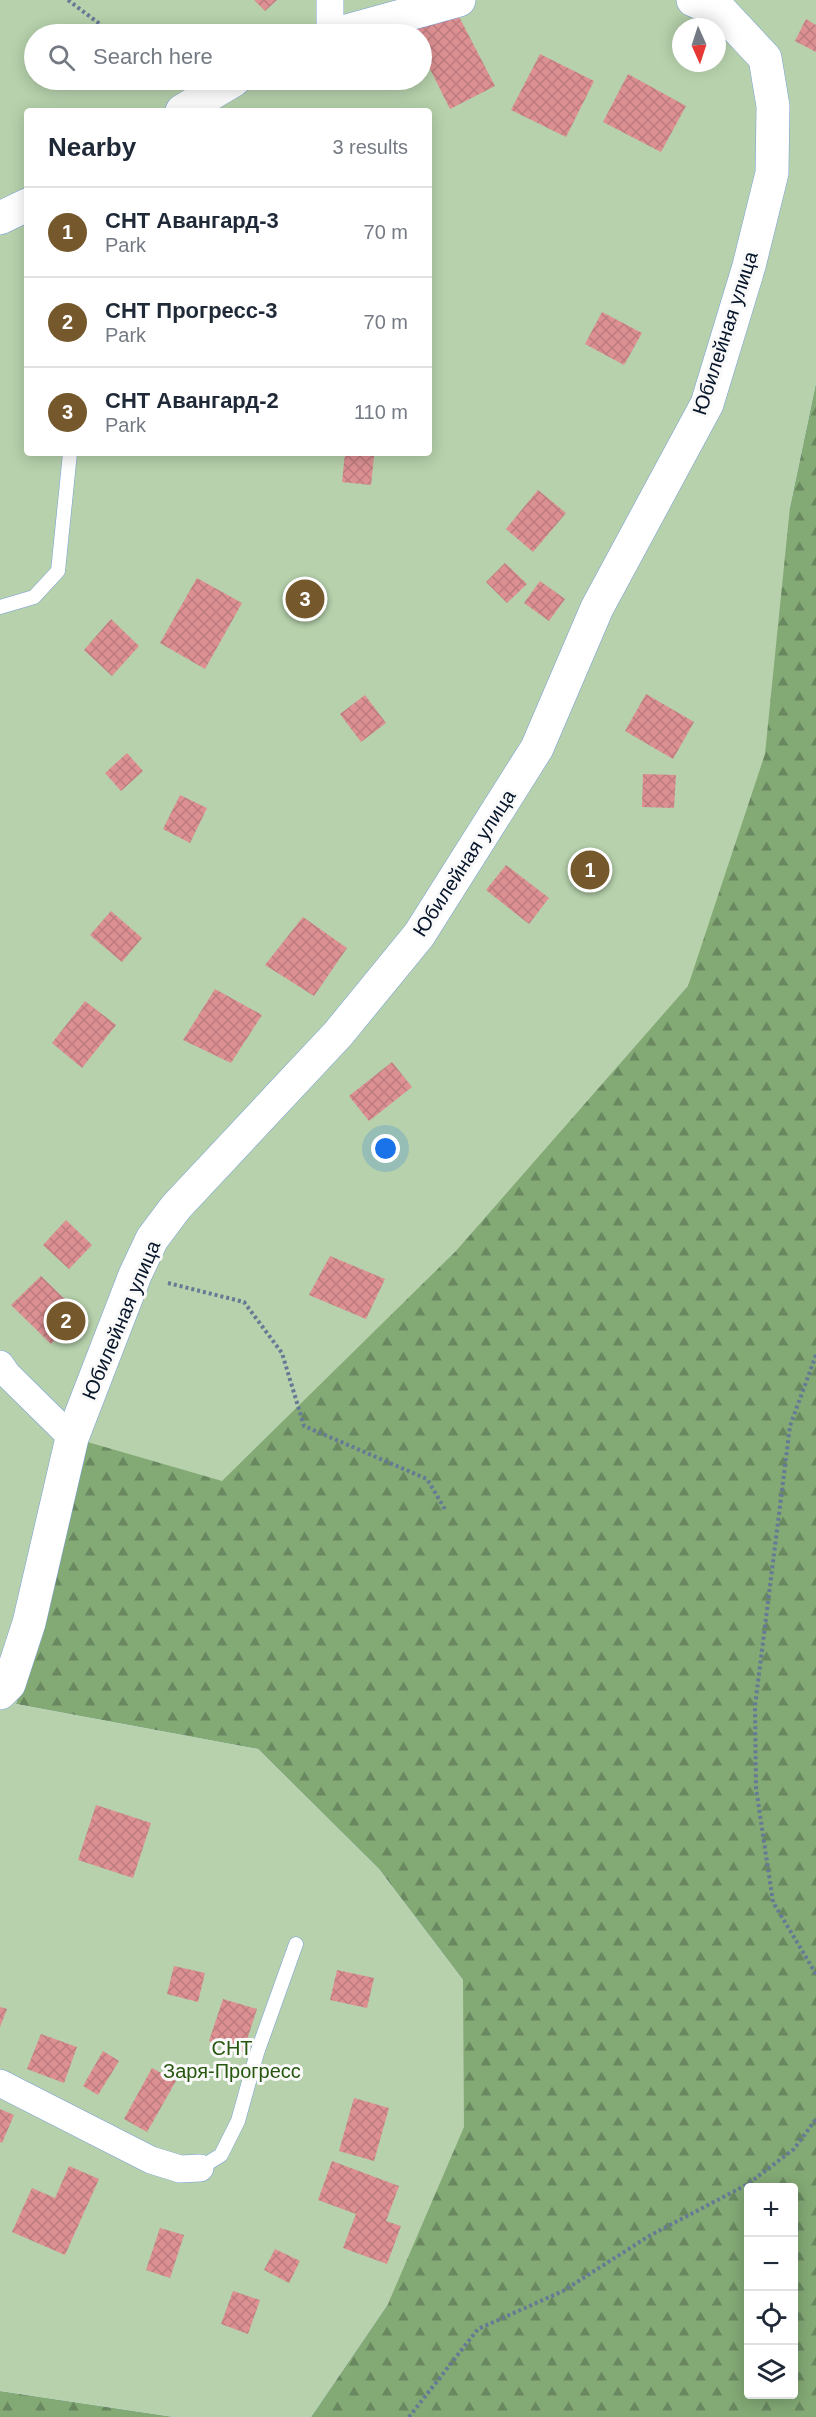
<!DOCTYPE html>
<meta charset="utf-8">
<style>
:root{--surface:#fff;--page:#f6f6f7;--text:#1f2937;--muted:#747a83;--line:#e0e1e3;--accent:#75592c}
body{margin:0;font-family:Arial,sans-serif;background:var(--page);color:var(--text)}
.controls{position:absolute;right:18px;bottom:18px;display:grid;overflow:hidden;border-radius:6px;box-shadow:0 3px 15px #0003}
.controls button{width:54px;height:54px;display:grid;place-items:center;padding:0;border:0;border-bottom:2px solid var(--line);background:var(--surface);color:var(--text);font:30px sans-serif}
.compass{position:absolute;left:672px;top:18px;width:54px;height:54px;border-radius:50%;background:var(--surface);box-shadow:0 3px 15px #0003;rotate:177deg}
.you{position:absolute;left:386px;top:1149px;width:21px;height:21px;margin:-15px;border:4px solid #fff;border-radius:50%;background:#1a73e8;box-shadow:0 0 0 9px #1a73e833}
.badge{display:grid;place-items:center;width:39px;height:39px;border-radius:50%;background:var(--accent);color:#fff;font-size:20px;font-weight:700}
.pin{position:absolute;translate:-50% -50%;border:3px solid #fff;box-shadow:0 2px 6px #0006}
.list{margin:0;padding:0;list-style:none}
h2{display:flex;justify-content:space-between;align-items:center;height:78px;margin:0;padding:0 24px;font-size:26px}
h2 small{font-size:20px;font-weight:400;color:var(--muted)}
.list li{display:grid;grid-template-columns:39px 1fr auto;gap:18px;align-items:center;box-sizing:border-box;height:90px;padding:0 24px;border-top:2px solid var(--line)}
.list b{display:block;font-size:22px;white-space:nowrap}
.list p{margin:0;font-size:20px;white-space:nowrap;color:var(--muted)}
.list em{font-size:20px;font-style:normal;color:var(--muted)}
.icon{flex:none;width:33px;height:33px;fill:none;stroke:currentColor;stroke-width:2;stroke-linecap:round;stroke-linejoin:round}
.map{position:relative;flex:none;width:816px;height:2417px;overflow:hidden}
.search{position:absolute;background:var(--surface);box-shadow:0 3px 15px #0003;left:24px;top:24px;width:408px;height:66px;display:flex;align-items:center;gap:15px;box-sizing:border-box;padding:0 21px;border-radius:33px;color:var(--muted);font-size:22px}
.panel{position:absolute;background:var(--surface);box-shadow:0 3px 15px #0003;left:24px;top:108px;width:408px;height:348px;border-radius:6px}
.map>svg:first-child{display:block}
.forest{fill:url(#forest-firs);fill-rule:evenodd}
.green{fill:#b6d1ac;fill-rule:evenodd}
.building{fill:url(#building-cross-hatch)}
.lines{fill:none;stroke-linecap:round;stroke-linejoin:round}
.lane-casing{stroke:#779ed7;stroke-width:15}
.street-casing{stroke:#779ed7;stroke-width:28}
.secondary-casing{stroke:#779ed7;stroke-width:34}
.path{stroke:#667a96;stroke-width:4;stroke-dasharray:3 3;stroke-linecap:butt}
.lane{stroke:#fff;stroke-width:14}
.street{stroke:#fff;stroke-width:27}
.secondary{stroke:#fff;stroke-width:33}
.labels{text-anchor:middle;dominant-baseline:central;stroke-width:6;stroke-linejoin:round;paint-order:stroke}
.street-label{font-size:20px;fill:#06152a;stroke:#f9f9f9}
.park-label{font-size:20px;fill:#27570e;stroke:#f9f9f9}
</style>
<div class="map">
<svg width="816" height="2417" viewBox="0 0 816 2417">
<defs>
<pattern id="forest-firs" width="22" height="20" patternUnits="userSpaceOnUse" patternTransform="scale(1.5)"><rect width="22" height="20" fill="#83a975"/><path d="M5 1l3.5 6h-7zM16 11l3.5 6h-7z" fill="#698860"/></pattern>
<pattern id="building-cross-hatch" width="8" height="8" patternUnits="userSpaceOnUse" patternTransform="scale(1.5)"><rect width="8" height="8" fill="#dd9092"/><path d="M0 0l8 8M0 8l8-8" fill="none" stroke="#bc7b7e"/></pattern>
</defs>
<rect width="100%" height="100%" fill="#c1dafe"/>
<!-- forest -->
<g class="forest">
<path d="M816 383V2417H311L388 2304 463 1980 379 1869 258 1749 16 1704 84 1440 790 507ZM748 2188H794V2394H748Z"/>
<path d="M0 2391 174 2417H0Z"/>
</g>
<!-- green -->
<path class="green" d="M0 0H816V383L790 507 765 754 688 986 456 1251 222 1481 84 1441 16 1704 258 1749 379 1869 463 1980 464 2127 388 2304 311 2417H174L0 2391ZM681 27H717V63H681ZM34 34H422V80H34ZM27 111H429V453H27Z"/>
<!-- building -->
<g class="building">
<path d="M254 0H277L265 11Z"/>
<path d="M454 7 495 86 450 109 430 69 422 74V34H407L417 25Z"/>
<path d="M806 19 816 25V52L795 41Z"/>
<path d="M540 54 594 81 566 137 511 110Z"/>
<path d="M628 74 686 106 661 152 603 122Z"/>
<path d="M602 312 642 333 624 365 585 344Z"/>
<path d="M345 453 374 456 371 485 342 482Z"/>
<path d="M538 490 566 513 533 552 506 529Z"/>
<path d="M505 563 527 584 507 603 486 582Z"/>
<path d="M197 578 242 603 205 669 160 643Z"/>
<path d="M540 581 565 599 549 621 524 603Z"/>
<path d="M111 619 139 646 112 676 84 650Z"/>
<path d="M646 694 694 722 673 759 625 731Z"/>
<path d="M365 695 386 723 361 742 340 714Z"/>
<path d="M127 753 143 771 121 791 105 773Z"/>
<path d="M643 774 676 775 674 808 642 807Z"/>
<path d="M180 795 207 808 190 843 163 829Z"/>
<path d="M506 865 549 898 529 924 486 890Z"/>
<path d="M111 911 142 938 122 962 90 935Z"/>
<path d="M303 917 347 948 314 996 265 965Z"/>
<path d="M215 989 262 1015 231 1063 183 1040Z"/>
<path d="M85 1001 116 1025 82 1068 52 1043Z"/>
<path d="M392 1062 412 1087 369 1121 349 1096Z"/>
<path d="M66 1220 92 1245 69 1269 43 1245Z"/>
<path d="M330 1256 385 1279 366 1319 309 1295Z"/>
<path d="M41 1276 80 1314 51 1344 11 1305Z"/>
<path d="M96 1805 151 1823 133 1878 78 1860Z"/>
<path d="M174 1966 205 1973 198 2002 167 1994Z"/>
<path d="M337 1970 374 1978 367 2008 330 2000Z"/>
<path d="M223 1999 257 2009 243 2052 209 2041Z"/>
<path d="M0 2007 7 2009 0 2027Z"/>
<path d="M41 2034 77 2047 64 2083 27 2069Z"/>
<path d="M103 2051 119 2061 98 2095 83 2086Z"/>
<path d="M152 2068 176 2081 147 2132 124 2119Z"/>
<path d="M354 2098 389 2108 374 2161 339 2151Z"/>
<path d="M0 2109 14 2115 2 2143 0 2142Z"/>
<path d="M332 2161 399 2186 386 2221 401 2226 387 2264 343 2248 356 2214 318 2200Z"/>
<path d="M69 2166 99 2179 65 2255 12 2232 32 2188 55 2198Z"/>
<path d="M160 2228 184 2235 170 2278 146 2270Z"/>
<path d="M275 2249 300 2261 289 2283 264 2270Z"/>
<path d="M233 2291 260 2300 248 2334 221 2324Z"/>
</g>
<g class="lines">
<!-- lane casing -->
<g class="lane-casing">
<g id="lane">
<path d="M0 607 34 597 58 571 70 453"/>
<path d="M200 2168 221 2155 238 2121 257 2053 296 1944"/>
</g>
</g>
<!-- street casing -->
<g class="street-casing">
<g id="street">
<path d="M330 34V0"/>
<path d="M0 1364 7 1374 72 1438"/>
<path d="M0 2083 151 2160 180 2169 200 2168"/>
</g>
</g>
<!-- secondary casing -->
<g class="secondary-casing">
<g id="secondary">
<path d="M336 34 459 0"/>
<path d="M182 111 234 80"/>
<path d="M0 218 27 205"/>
<path d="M0 1693 9 1684 29 1623 72 1438 135 1275 152 1239 176 1207 338 1034 419 935 537 748 597 608 707 404 749 266 772 173 773 106 765 58 722 12 693 0"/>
</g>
</g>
<!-- path -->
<g class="path">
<path d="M68 0 113 34"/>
<path d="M155 80 160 86"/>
<path d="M168 1283 244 1302 282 1353 304 1426 427 1479 446 1511"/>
<path d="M816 1355 790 1426 755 1706 756 1788 773 1902 816 1974"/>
<path d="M409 2417 478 2329 563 2291 649 2236 748 2184 794 2149 816 2119"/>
</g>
<!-- lane -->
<use href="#lane" class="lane"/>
<!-- street -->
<use href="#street" class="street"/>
<!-- secondary -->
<use href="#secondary" class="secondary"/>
</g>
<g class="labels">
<!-- street labels -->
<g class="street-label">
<text transform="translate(725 333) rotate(-72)">Юбилейная улица</text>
<text transform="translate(464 863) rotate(-57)">Юбилейная улица</text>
<text transform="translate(121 1320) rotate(-67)">Юбилейная улица</text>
</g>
<!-- park labels -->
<g class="park-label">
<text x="232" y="2048">СНТ<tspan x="232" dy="23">Заря-Прогресс</tspan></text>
</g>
</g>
</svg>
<div class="controls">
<button>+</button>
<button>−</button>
<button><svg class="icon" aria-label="locate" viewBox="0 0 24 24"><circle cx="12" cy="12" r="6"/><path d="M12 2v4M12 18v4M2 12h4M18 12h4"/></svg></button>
<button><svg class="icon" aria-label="layers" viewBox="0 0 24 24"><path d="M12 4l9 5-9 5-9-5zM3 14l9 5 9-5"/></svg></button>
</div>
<svg class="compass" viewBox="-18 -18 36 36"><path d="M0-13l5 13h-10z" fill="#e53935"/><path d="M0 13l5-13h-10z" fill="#747a83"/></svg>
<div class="you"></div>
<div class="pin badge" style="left:590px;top:870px">1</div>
<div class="pin badge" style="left:66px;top:1321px">2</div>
<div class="pin badge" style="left:305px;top:599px">3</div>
<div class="search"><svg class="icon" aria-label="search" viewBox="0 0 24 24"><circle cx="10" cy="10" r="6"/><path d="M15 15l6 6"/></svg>Search here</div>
<section class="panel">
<h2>Nearby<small>3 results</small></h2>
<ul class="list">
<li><span class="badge">1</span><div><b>СНТ Авангард-3</b><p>Park</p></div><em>70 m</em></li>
<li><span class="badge">2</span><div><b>СНТ Прогресс-3</b><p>Park</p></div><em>70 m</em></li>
<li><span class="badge">3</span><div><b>СНТ Авангард-2</b><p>Park</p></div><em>110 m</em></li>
</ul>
</section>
</div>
